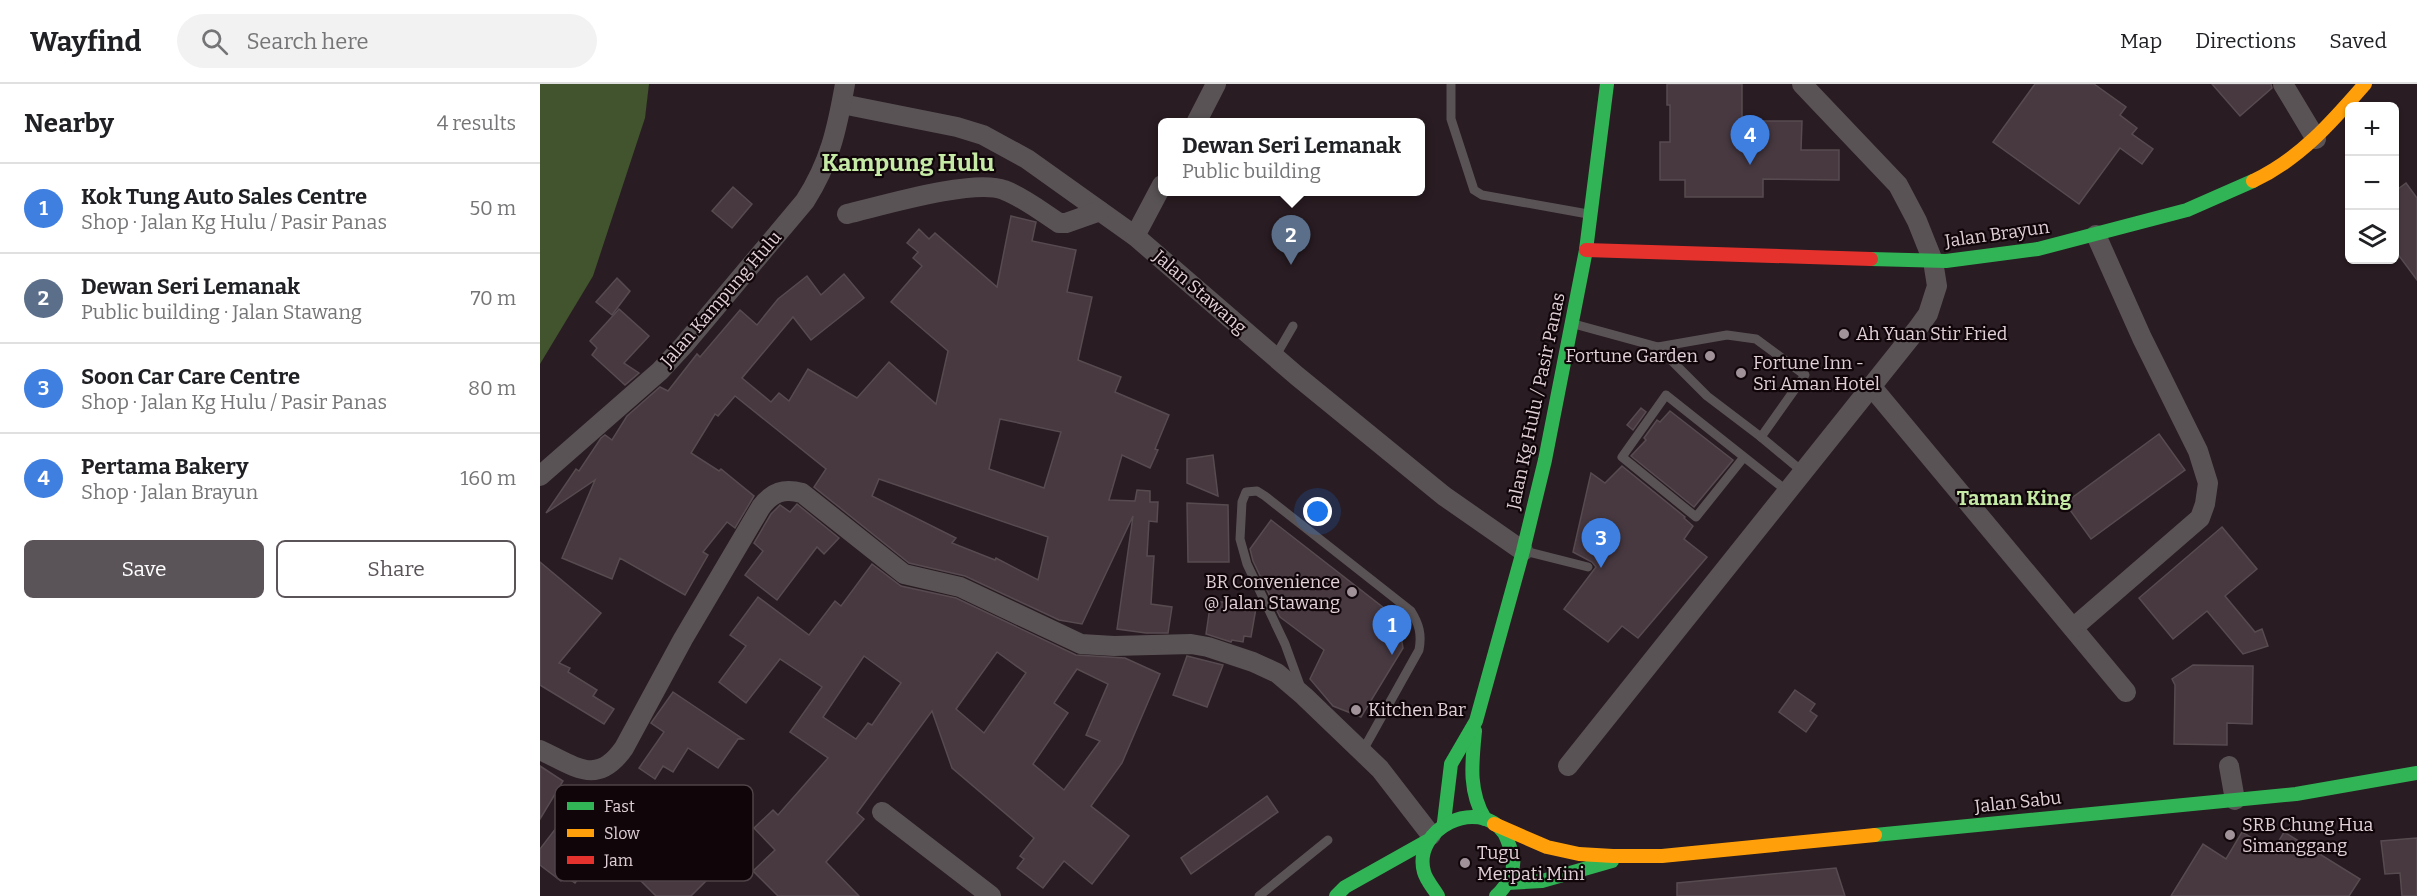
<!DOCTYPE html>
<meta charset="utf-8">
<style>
:root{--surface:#fff;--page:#f2f2f2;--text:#202124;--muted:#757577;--line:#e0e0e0;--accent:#5a5358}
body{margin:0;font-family:Bitter,serif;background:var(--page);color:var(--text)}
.controls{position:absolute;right:18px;top:18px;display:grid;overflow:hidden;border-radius:9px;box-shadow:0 2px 4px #0004}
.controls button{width:54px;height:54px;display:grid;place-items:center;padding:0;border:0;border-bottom:2px solid var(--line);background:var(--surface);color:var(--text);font:30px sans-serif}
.you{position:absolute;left:778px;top:428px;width:21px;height:21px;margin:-15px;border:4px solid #fff;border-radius:50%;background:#1a73e8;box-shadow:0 0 0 9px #1a73e833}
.badge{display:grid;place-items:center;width:39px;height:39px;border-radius:50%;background:var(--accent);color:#fff;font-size:20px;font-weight:700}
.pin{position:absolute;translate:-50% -50px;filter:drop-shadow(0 2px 3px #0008)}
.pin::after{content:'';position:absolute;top:32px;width:21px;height:18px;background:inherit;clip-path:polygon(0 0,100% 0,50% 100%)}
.popup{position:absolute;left:618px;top:34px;width:267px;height:78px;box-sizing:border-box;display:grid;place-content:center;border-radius:9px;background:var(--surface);filter:drop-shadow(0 2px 4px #0005);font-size:20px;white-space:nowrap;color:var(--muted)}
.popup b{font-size:22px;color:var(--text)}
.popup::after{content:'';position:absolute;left:50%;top:100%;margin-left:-12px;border:12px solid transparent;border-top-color:var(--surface)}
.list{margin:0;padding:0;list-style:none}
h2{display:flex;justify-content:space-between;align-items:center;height:78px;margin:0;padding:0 24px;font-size:26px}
h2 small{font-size:20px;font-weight:400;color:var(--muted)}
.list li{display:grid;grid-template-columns:39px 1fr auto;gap:18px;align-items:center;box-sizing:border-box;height:90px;padding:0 24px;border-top:2px solid var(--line)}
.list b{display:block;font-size:22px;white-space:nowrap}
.list p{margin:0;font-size:20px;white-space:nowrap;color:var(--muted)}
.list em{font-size:20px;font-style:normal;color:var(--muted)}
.actions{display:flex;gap:12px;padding:18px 24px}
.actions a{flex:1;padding:14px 0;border:2px solid var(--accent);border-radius:9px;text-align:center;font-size:21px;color:var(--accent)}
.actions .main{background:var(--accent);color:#fff}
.icon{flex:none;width:33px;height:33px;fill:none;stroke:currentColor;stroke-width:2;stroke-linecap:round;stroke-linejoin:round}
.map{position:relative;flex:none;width:1877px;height:812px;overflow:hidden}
header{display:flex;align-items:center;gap:36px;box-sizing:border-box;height:84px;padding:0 30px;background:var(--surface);border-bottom:2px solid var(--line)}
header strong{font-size:28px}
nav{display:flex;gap:33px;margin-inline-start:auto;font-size:21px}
.search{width:420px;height:54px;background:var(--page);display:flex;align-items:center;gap:15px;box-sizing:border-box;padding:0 21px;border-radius:33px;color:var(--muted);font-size:22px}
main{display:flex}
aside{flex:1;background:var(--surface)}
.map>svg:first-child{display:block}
.water{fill:#41542d}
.building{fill:#483940;stroke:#574b50;stroke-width:1.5;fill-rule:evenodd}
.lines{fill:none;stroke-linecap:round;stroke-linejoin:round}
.lane{stroke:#595356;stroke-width:9}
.street{stroke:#595356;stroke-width:20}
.fast{stroke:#30b455;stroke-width:14}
.slow{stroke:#ff9f0a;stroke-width:14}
.jam{stroke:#e5322d;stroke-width:14}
.poi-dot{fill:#a19198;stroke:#10060a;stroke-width:2}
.labels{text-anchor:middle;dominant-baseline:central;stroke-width:4.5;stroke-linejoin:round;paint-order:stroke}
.street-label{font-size:18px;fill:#e1d0d7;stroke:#10060a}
.poi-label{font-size:18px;fill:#e1d0d7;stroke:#10060a;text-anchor:start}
.neighbourhood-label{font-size:20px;font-weight:bold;fill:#c5eaa5;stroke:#10060a}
.district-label{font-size:24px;font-weight:bold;fill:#c5eaa5;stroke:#10060a}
.key{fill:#10060a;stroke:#4f4348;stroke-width:1.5}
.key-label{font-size:16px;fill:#e1d0d7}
</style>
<header>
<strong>Wayfind</strong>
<div class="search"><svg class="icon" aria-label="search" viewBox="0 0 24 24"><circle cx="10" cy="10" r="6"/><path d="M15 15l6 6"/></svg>Search here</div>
<nav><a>Map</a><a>Directions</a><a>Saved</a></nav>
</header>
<main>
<aside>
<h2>Nearby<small>4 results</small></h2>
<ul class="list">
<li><span class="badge" style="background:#3f7fe0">1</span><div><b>Kok Tung Auto Sales Centre</b><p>Shop · Jalan Kg Hulu / Pasir Panas</p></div><em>50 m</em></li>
<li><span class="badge" style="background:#5c6f8a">2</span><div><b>Dewan Seri Lemanak</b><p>Public building · Jalan Stawang</p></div><em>70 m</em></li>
<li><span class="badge" style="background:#3f7fe0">3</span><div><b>Soon Car Care Centre</b><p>Shop · Jalan Kg Hulu / Pasir Panas</p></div><em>80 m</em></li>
<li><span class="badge" style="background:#3f7fe0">4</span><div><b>Pertama Bakery</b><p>Shop · Jalan Brayun</p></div><em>160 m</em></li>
</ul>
<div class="actions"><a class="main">Save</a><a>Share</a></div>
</aside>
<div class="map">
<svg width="1877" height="812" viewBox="0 0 1877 812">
<rect width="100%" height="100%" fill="#291c22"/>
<!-- water -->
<path class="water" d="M0 0H109L105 34 53 192 0 280Z"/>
<!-- building -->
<g class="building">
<path d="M1127 0H1202V37H1262L1261 66H1299V96L1223 95V113H1145V96H1120V58H1130V21H1127Z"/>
<path d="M1495 0H1554L1586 23 1580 31 1597 44 1592 50 1613 65 1602 80 1580 64 1539 120 1453 58Z"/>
<path d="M1672 0H1731L1732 4 1700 32Z"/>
<path d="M1866 99 1877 114V196L1854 165V108Z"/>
<path d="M193 103 212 120 192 144 172 127Z"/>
<path d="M471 132 496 138 492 157 536 166 527 208 552 213 538 276 581 293 575 308 629 331 615 365 618 366 610 384 582 371 569 416 595 417 597 406 610 407V418H618L617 438 609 437 607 472H614L611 520 632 523 628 549H606L577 545 593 432 542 540 519 536 425 492 369 479 274 403 286 385 195 312 178 332 175 330 151 369 179 387 181 385 214 412 195 444 187 438 163 468 168 471 145 511 80 474 72 495 22 474 55 396 6 429 36 385 39 387 61 354 65 351 72 356 87 332 120 303 128 307 157 270 160 273 200 226 217 241 238 215 267 192 281 211 304 190 324 214 271 256 253 233 202 294 231 318 239 309 249 317 268 285 317 314 349 278 396 320 408 267 351 218 382 182 373 174 378 168 367 159 379 145 389 155 395 149 457 203ZM460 335 521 348 504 404 449 385ZM339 395 508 453 498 496 456 474 455 476 412 459 416 454 332 412Z"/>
<path d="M77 194 90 207 72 231 56 218Z"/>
<path d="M79 225 109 252 84 279 99 289 85 301 52 271 57 264 50 257Z"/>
<path d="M1101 324 1106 328 1093 346 1087 341Z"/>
<path d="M1130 327 1193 376 1154 423 1091 372 1106 356 1104 354 1117 336 1120 338Z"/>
<path d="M1619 350 1645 386 1551 455 1525 419Z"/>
<path d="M673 371 678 412 647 399V375Z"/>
<path d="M1082 382 1145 433 1144 434 1153 442 1144 455 1167 473 1098 554 1082 542 1068 558 1024 525 1056 483 1052 478 1033 468 1051 389 1065 399Z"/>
<path d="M647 419 688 421 689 478H648Z"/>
<path d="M257 420 299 454 284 470 277 463 237 516 205 491 223 467 214 459 231 430 240 421 250 428Z"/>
<path d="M731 436 858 535 863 564 821 633 793 622 770 595 784 566 740 533 713 477 710 465Z"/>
<path d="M1682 443 1717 485 1685 512 1715 548 1722 545 1728 562 1703 570 1667 527 1633 555 1599 514Z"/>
<path d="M0 478 61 529 19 579 30 584 28 588 57 606 53 612 74 625 64 640 0 601Z"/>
<path d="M332 480 361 502 416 514 536 571 585 574 620 590 582 679 551 722 589 752 552 800 524 777 503 804 477 784 484 775 480 772 494 754 412 684 392 627 317 729 324 735 286 778 319 812H238L213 787 235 766 214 744 233 726 238 731 288 674 250 648 282 603 240 575 206 619 179 598 206 562 190 551 218 513 269 551 295 517 301 522ZM457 568 486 589 444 649 416 625ZM324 572 361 599 332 641 328 639 316 655 283 633ZM537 585 568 600 546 651 560 657 524 706 493 680 528 629 514 619Z"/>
<path d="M671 516 716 524 711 553 704 552 703 558 692 556 691 558 666 550Z"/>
<path d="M647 572 683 581 667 623 633 611Z"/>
<path d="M1653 581 1713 582 1712 640 1687 639V661L1634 660 1635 601 1632 595Z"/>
<path d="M1255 606 1275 620 1270 627 1277 632 1266 648 1239 628Z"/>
<path d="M133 608 203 655H198L178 684 148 664 133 688 123 682 115 695 99 684 124 648 111 639Z"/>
<path d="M0 682 23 697 0 735Z"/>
<path d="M727 712 738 728 651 790 641 774Z"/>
<path d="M33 722 66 748 53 766 58 769 35 799 25 792 21 797 0 781V765Z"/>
<path d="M124 741 173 790 151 812H116L85 781Z"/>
<path d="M1702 748 1733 767 1744 748 1820 795 1809 812H1631L1663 760 1686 775Z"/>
<path d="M1877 754V812H1862L1860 789 1845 790 1841 757Z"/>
<path d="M1296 784 1305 812H1137V799Z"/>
</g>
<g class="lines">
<!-- lane -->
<g class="lane">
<path d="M911 0V35L934 106 942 111 1048 130"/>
<path d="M1034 240 1118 263 1187 251 1216 255 1265 291 1221 353"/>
<path d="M1118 263 1167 312 1221 353 1263 388"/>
<path d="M735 273 753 242"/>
<path d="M1204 373 1156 433 1082 373 1126 311 1247 407"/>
<path d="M985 467 1048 483"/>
<path d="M761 604 745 560 707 480 700 455 702 418 706 408 717 407 725 412 871 527C879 540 882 550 879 566L822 668"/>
<path d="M719 812 788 756"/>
</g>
<!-- street -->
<g class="street">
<path d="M1743 0 1776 55"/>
<path d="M302 20 417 43 443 51 487 75 595 152 757 292 904 412 983 467"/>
<path d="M656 39 676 0"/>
<path d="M307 130C341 122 434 94 464 106 483 113 502 128 519 139H526L560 127"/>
<path d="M595 152 622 101"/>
<path d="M1331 302 1586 608"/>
<path d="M0 392 120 287 144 261 265 117C290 78 297 45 305 0"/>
<path d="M1533 544 1660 434 1665 420 1668 399 1658 367 1602 254 1556 151"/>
<path d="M0 666C35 682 57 703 84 664L143 555 221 423C232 408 244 404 262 409L364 490 420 503 541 560 574 562 651 560 668 563 713 578 737 589 764 612 840 685 891 751"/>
<path d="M1028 682 1378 244 1388 230 1397 202 1393 177 1377 137 1358 101 1262 0"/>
<path d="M1689 682 1695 716"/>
<path d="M342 728 451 812"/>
</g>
<!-- fast -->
<g class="fast">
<path d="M1331 175 1406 177 1498 165 1647 126 1713 97"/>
<path d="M935 647C932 678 928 707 945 735"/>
<path d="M904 738 911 680 936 637 983 467 1005 376 1046 166 1067 0"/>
<path d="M1335 751 1756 710 1877 689"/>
<path d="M968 799 1002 797 1072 777"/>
<path d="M796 812 805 803 887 757"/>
<path d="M898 812C894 805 886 796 884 788 872 745 938 712 964 749 967 754 969 761 971 766 978 783 968 801 956 812"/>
</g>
<!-- slow -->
<g class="slow">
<path d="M1713 97C1760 75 1792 38 1825 0"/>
<path d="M954 740 1007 763 1039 770 1073 772H1122L1335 751"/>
</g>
<!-- jam -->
<path class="jam" d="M1046 166 1331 175"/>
</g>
<!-- markers -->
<g class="poi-dot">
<circle cx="1304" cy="250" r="6"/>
<circle cx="1170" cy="272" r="6"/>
<circle cx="1201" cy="289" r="6"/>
<circle cx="812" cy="508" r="6"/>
<circle cx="816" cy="626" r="6"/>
<circle cx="1690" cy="751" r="6"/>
<circle cx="925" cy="779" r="6"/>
</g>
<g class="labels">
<!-- street labels -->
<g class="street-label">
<text transform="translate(1457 150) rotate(-8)">Jalan Brayun</text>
<text transform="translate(660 208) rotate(41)">Jalan Stawang</text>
<text transform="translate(181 215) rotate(-49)">Jalan Kampung Hulu</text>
<text transform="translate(996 317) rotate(-78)">Jalan Kg Hulu / Pasir Panas</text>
<text transform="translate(1478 718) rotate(-6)">Jalan Sabu</text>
</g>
<!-- poi labels -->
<g class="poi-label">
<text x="1316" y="250">Ah Yuan Stir Fried</text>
<text x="1158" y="272" text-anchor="end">Fortune Garden</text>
<text x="1213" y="279">Fortune Inn -<tspan x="1213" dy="21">Sri Aman Hotel</tspan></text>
<text x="800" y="498" text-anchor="end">BR Convenience<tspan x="800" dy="21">@ Jalan Stawang</tspan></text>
<text x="828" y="626">Kitchen Bar</text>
<text x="1702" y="741">SRB Chung Hua<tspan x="1702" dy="21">Simanggang</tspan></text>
<text x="937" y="769">Tugu<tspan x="937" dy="21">Merpati Mini</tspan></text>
</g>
<!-- neighbourhood labels -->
<g class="neighbourhood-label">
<text x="1474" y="414">Taman King</text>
</g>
<!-- district labels -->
<g class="district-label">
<text x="368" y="79">Kampung Hulu</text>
</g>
</g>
<!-- legend -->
<rect x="15" y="701" width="198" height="96" rx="9" class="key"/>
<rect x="27" y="718" width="27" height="8" fill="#30b455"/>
<rect x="27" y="745" width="27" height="8" fill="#ff9f0a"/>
<rect x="27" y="772" width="27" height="8" fill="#e5322d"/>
<g class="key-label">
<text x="64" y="728">Fast</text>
<text x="64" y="755">Slow</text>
<text x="64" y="782">Jam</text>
</g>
</svg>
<div class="controls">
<button>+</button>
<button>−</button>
<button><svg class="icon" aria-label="layers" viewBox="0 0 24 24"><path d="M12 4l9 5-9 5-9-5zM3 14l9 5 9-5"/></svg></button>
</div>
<div class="you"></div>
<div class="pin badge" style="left:852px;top:571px;background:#3f7fe0">1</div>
<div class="pin badge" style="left:751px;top:181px;background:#5c6f8a">2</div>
<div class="popup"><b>Dewan Seri Lemanak</b>Public building</div>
<div class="pin badge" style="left:1061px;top:484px;background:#3f7fe0">3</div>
<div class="pin badge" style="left:1210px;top:81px;background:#3f7fe0">4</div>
</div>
</main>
